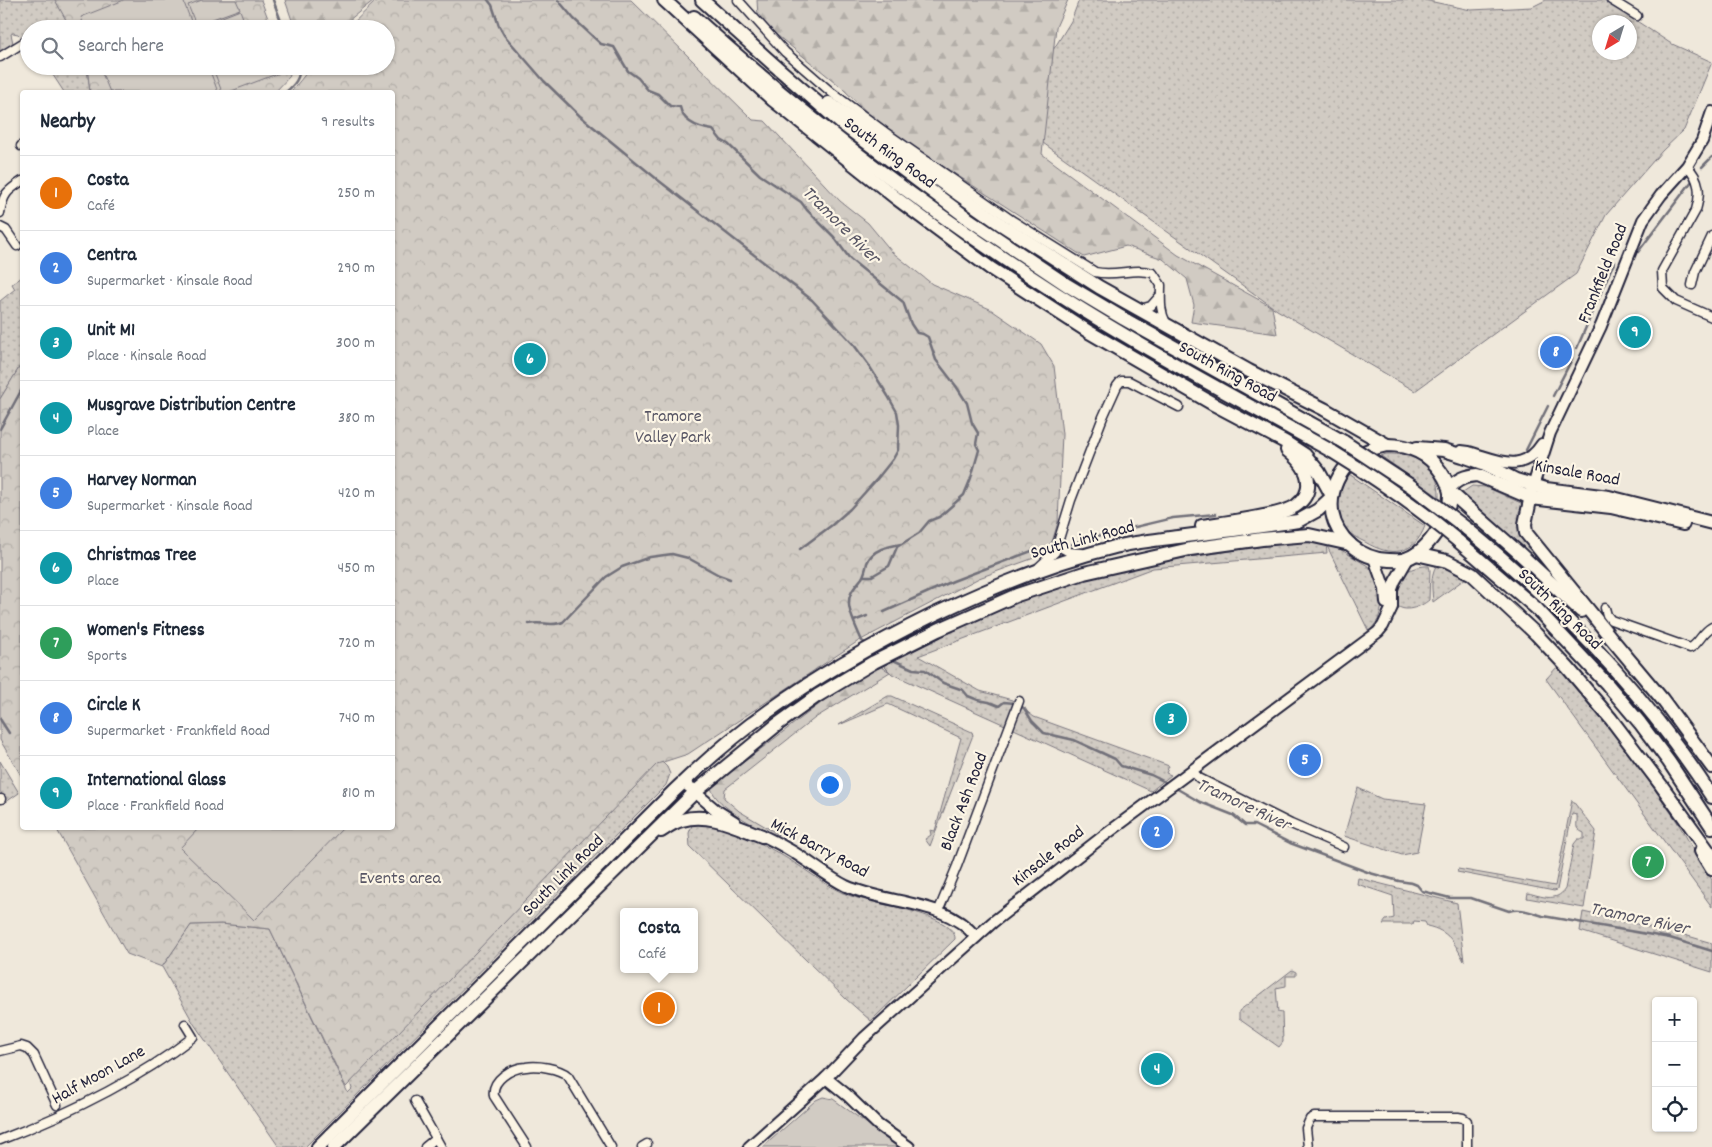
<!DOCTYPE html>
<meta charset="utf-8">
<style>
:root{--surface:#fff;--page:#f2f2f3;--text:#1f2937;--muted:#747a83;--line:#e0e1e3;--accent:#1a73e8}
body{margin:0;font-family:Dekko,sans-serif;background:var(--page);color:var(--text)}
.controls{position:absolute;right:15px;bottom:15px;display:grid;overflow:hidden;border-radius:5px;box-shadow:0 1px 4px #0004}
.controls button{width:45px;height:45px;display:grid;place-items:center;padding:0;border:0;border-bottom:1px solid var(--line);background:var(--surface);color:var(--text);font:25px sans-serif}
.compass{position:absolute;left:1592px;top:15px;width:45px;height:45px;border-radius:50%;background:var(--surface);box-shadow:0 1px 4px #0004;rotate:218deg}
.you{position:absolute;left:829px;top:784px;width:18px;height:18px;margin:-12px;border:4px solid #fff;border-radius:50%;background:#1a73e8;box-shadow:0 0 0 8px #1a73e833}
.badge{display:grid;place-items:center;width:32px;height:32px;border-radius:50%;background:var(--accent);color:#fff;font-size:16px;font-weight:700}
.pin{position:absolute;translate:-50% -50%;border:2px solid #fff;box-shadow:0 1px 5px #0006}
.popup{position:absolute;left:620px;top:908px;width:78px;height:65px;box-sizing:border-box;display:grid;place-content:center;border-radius:5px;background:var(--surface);filter:drop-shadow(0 1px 4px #0005);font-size:16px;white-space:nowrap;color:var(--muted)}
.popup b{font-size:19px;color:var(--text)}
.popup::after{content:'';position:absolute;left:50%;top:100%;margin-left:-10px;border:10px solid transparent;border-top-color:var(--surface)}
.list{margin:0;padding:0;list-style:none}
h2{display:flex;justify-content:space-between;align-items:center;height:65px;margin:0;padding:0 20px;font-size:21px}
h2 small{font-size:16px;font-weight:400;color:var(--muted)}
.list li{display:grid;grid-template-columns:32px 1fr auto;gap:15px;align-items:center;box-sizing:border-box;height:75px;padding:0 20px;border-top:1px solid var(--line)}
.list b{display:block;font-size:19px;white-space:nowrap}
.list p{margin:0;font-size:16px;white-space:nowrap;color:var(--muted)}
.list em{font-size:16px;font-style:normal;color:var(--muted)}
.icon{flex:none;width:28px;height:28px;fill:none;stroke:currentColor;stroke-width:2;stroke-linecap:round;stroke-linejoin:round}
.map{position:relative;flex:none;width:1712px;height:1147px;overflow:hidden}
.search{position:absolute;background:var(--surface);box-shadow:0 1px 4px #0004;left:20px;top:20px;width:375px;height:55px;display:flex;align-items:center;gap:12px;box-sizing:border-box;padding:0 18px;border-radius:28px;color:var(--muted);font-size:19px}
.panel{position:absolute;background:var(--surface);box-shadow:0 1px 4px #0004;left:20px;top:90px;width:375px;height:740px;border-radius:5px}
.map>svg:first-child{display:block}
.grass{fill:url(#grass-dots);stroke:#7a767f;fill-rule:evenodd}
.forest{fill:url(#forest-firs);stroke:#7a767f}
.park{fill:url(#park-crowns);stroke:#7a767f}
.pitch{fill:#d1cbc3;stroke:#7a767f}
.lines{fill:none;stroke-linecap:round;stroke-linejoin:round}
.stream{stroke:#716f79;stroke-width:2.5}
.minor-casing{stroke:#22223b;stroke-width:11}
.tertiary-casing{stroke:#22223b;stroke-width:14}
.trunk-casing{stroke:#22223b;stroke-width:16}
.minor{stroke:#fcf5e5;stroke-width:8}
.tertiary{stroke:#fcf5e5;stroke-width:10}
.trunk{stroke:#fcf5e5;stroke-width:12}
.trunk-bridge-casing{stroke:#22223b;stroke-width:16;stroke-linecap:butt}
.trunk-bridge{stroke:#fcf5e5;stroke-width:12}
.labels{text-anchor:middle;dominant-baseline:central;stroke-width:4.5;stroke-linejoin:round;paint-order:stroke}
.street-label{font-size:18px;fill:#22223b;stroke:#fcf5e5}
.park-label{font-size:18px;fill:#575564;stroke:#fcf5e5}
.water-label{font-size:19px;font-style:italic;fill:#575564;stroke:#fcf5e5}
</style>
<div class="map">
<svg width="1712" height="1147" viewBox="0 0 1712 1147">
<defs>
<pattern id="grass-dots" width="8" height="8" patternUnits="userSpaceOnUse" patternTransform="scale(1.25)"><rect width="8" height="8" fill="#d1cbc3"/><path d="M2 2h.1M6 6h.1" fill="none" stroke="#b3aea8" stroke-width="1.8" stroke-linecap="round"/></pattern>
<pattern id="forest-firs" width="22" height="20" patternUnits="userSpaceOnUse" patternTransform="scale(1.25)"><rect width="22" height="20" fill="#d1cbc3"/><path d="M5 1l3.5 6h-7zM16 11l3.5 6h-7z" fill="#b3aea8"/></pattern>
<pattern id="park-crowns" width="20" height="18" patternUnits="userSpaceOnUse" patternTransform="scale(1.25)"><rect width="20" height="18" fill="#d1cbc3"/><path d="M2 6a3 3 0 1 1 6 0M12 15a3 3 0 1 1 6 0" fill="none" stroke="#b3aea8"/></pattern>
</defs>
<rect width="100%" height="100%" fill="#efe8db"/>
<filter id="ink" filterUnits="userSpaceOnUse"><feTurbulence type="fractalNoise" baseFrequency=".02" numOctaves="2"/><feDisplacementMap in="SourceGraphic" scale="10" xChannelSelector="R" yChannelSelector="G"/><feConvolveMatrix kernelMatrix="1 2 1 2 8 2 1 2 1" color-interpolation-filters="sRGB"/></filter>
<g filter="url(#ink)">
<!-- grass -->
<g class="grass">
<path d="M0 0H58L72 29H29V38L26 35 20 36 18 34 13 33 11 34 13 43 0 53Z"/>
<path d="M1079 0H1424L1471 10 1532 7 1546 0H1605L1670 43 1712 62 1684 130 1662 151 1606 215 1576 274 1415 391 1277 310 1043 143 1042 68 1071 21ZM1600 22H1630V52H1600Z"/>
<path d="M47 66H87L90 92H64Z"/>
<path d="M22 277V363L0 399V301L15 289 12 284Z"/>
<path d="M1386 454C1414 453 1440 465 1439 497L1381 456Z"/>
<path d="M1349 474 1425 526C1414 556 1390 557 1365 542 1358 539 1351 535 1346 529 1333 513 1339 489 1349 474Z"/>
<path d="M1472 486 1486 487 1523 504 1519 512 1520 527 1557 581 1461 496 1463 492Z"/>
<path d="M1296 541 1324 542 1333 545 1368 566 1373 572 1382 595V606L1378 620 1369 632 1326 544 1327 553 1153 568 918 656 980 691 1012 700 1034 717 1169 766 1166 773 1171 775 1151 791 892 674 883 665 1020 599 1075 581 1158 562Z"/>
<path d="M1424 566H1429L1430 570 1429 600C1421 607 1403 614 1396 604 1397 581 1398 570 1424 566Z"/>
<path d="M1436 566 1451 570 1466 578 1433 602C1432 590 1430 576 1436 566Z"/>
<path d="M1558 666 1628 751 1676 820 1712 880V907L1546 679Z"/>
<path d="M888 696H892L972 732 973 735 930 846 925 839 931 835 930 830 935 831 961 738 888 704 839 725Z"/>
<path d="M656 756 667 767 670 774 666 785 305 1147H279L194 1024 162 967 191 925 221 924 270 929 348 1093 352 1089 349 1078Z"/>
<path d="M0 761 19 793 6 802 0 791Z"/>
<path d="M1358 788 1382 799 1426 804 1417 852 1402 855 1344 836Z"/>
<path d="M1572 800 1596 831 1584 908 1527 898 1528 893C1541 896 1556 903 1565 889L1574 844 1578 839H1584V833C1573 828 1578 826 1577 815L1572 814 1557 890 1554 891 1457 872 1458 869 1555 886Z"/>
<path d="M694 820C706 820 716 825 727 829 754 838 777 852 801 867 817 878 833 890 851 896 870 903 956 914 955 939L871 1021 846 999 690 847 689 833Z"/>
<path d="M1358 878 1457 903 1464 961C1454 942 1449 931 1427 926L1425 922 1414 921 1413 924H1383L1386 920 1394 918 1393 896 1357 884Z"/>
<path d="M1583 912 1681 934 1712 943V972L1580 931Z"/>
<path d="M1292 970 1296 972V976H1286V986L1276 988 1278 1012 1282 1013 1283 1042 1279 1047 1239 1019V1011Z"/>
</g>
<!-- forest -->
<g class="forest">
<path d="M285 0H374L338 29H295Z"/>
<path d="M757 0H1068L1056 27 1042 154 1178 255 1272 307 1277 334 1191 322 1194 305 1187 279 1163 259 1126 246 1084 257 882 127 840 86 773 32 758 16Z"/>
<path d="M880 666 890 672 815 718 725 789 724 798 739 811 778 834 776 838C758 827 717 808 711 788L719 781 830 696Z"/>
</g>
<!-- park -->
<g class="park">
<path d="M55 0H261L272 29H71Z"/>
<path d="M377 0H631L753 120 765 121 840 201 868 223 892 252 932 284 990 309 1041 344 1054 366 1062 434 1058 522 1053 539 1045 554 979 578 857 642 688 754 657 764 346 1087 270 929 221 924 191 925 162 967 127 954 56 828H392V92H291L312 66H386V29H347Z"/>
<path d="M87 66H287L290 76 275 92H90Z"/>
<path d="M22 363V777L0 740V399Z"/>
</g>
<!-- pitch -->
<g class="pitch">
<path d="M124 0H183L194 29H85L81 17Z"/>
<path d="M202 0H236L240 9 196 25 188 5Z"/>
<path d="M240 10 247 29H197V27Z"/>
<path d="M99 66H208L218 92H110Z"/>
<path d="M212 66H276L279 73 229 92H222Z"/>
<path d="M199 828H343L254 920 180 848Z"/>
<path d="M823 1097 833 1099 899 1147H763L816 1100Z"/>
</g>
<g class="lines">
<!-- stream -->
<g class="stream">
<path d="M273 0 284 29"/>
<path d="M488 0 492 5 499 26 504 35 544 81 580 116 658 180 812 300 854 345 868 364 888 396 897 412 899 425 898 450 893 459 877 479 850 509 832 525 800 549"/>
<path d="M558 0 574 19 601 44 614 47 628 71 638 78 648 90 658 94 670 106 680 107C683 122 699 128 713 130L721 140 728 144 760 175 801 202 807 210 834 237 850 259 903 302 911 324 917 333 923 334 928 337 936 360 956 386 967 403 972 423 978 433 976 444 979 450 971 478 964 495 939 517 929 521 919 533 897 547 889 566 872 576H864"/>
<path d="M286 92C294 85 301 78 299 66"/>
<path d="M1702 167 1712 157"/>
<path d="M1638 252 1692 181"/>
<path d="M1577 348 1611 269 1615 262"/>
<path d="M1553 396 1572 359"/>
<path d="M0 429 22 389"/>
<path d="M1526 450 1548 406"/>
<path d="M1072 544 1085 539 1173 518 1216 514"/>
<path d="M884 612 953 581 1037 549"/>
<path d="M854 621 867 616"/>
<path d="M529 624C541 621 552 627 563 622L606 577 622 567 650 557 672 554 688 558 719 575 730 579"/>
<path d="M867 644 862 641C858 631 849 614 849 604 848 593 856 586 862 578 865 573 866 568 867 563 872 549 889 546 901 544"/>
<path d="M891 659 913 669 925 670 943 683 963 690 968 696 978 700 989 702 999 706 1004 702 1014 703 1024 708 1032 721 1044 733 1074 740 1115 759 1121 766 1151 775 1169 784"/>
<path d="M0 719 9 733"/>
<path d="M1174 787 1200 802 1233 815 1245 825H1254L1290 843 1370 873 1399 881 1412 883 1417 885 1422 891 1450 898H1471L1509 911C1520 907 1532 913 1543 916L1670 938 1712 951"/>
</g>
<!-- minor casing -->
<g class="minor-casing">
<g id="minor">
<path d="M738 0 785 52 831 92 885 132 1013 221 1095 272C1115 277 1134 267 1153 273L1161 285C1161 299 1159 309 1166 323"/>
<path d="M1611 0 1637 16"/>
<path d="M0 57 26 41"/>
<path d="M21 146 22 145"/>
<path d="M1687 166C1700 179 1701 193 1696 210L1662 271 1663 288 1676 301 1712 317"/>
<path d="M0 213C3 194 7 191 22 181"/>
<path d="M0 227 6 230 17 246"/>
<path d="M1692 285 1695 272 1712 236"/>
<path d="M1140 309 1151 306 1159 297"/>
<path d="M1058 546 1069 552 1082 553"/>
<path d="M1039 567 1055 552 1071 500 1103 417 1117 386 1121 381H1129L1179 407"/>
<path d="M1605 608 1607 615 1611 620 1690 648C1699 644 1701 633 1712 627"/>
<path d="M1192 771 1199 778 1291 824 1344 847"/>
<path d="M0 799H1"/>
<path d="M938 912 957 866 1019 701"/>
<path d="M0 1051 21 1046 27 1048 34 1055 57 1105"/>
<path d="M415 1101 441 1147"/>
<path d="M0 1140C68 1114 135 1082 193 1037L185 1024"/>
<path d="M425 1147 436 1138"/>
<path d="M527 1147 494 1096C491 1080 511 1068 526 1067 537 1065 559 1068 568 1076L611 1147"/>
<path d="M642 1147 647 1144"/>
<path d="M1308 1147 1306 1128 1310 1119 1314 1117H1458L1463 1118 1467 1121V1147"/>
</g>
</g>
<!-- tertiary casing -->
<g class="tertiary-casing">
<g id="tertiary">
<path d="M1461 451 1469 452C1498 460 1522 475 1542 444"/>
<path d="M1533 486 1550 433 1601 326 1643 220 1661 195 1687 166 1702 141 1712 112"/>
<path d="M1374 558 1385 589 1386 603"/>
<path d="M683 782 716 810 735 822"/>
<path d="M757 833C768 838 778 843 788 849 808 860 826 876 846 886 888 905 945 899 976 937"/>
<path d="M826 1078 847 1095 878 1125 909 1147"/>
<path d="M749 1147 826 1078 864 1038 993 922 1101 838 1378 632 1383 626 1392 607V589L1395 581 1409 557"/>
</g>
</g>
<!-- trunk casing -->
<g class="trunk-casing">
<g id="trunk">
<path d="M664 0 773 100 896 198 990 268 1089 332 1215 405 1285 442 1305 455 1319 472 1331 494"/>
<path d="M702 0 772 63 842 124 970 220 1067 285 1124 319 1344 442"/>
<path d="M694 17C806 119 929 211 1056 293 1145 350 1240 400 1333 452"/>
<path d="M829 103 1002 225 1099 287 1249 371 1324 409 1387 445"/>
<path d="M1387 445C1410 445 1428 453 1441 472 1445 478 1449 486 1450 493 1451 517 1426 555 1402 560 1394 561 1387 560 1379 559 1365 556 1353 549 1344 538 1321 510 1332 472 1362 453 1369 449 1378 447 1387 445Z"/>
<path d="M1417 448 1444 450 1463 456 1483 463 1516 480 1546 489 1609 497 1712 523"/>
<path d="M1533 486 1525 524 1526 533 1591 613 1611 638 1662 699 1712 767"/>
<path d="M1449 488C1458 479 1465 476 1477 475L1531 498 1611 507 1683 524"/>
<path d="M1450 492 1518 552 1581 611"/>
<path d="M1202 526C1222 523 1284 516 1297 505 1305 499 1309 492 1308 482 1308 469 1297 458 1287 450"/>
<path d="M1466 528C1560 605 1646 694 1712 797"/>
<path d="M1458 541 1536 608 1607 684 1640 723 1669 762 1712 827"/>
<path d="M1416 554 1447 561 1472 574 1536 634 1568 668 1611 719 1661 785 1712 856"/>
<path d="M661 831C667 827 674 822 682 820 709 812 737 827 762 836"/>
<path d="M1701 851 1712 869"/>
<path d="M318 1147 674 791C704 762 735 735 769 711 821 673 878 642 935 614 992 587 1050 563 1111 548 1133 542 1156 540 1178 537 1218 532 1258 527 1298 521L1318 510 1331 498"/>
<path d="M334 1147 694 793 778 724 817 696 874 662 938 630 1017 595 1084 573 1190 549 1262 539 1309 535 1350 544"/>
</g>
</g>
<!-- minor -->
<use href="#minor" class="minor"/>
<!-- tertiary -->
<use href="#tertiary" class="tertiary"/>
<!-- trunk -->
<use href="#trunk" class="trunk"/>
<!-- trunk-bridge casing -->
<g class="trunk-bridge-casing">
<g id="trunk-bridge">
<path d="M1344 442 1411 486 1466 528"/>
<path d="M1333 452C1377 479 1419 508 1458 541"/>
</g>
</g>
<!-- trunk-bridge -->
<use href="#trunk-bridge" class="trunk-bridge"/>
</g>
</g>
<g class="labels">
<!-- street labels -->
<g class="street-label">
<text transform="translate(889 154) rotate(36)">South Ring Road</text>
<text transform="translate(1604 274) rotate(-68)">Frankfield Road</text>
<text transform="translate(1227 373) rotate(29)">South Ring Road</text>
<text transform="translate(1577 474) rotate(10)">Kinsale Road</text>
<text transform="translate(1083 541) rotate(-15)">South Link Road</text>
<text transform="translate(1559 610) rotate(44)">South Ring Road</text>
<text transform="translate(965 802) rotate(-69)">Black Ash Road</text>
<text transform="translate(819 849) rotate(28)">Mick Barry Road</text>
<text transform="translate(1049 857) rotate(-38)">Kinsale Road</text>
<text transform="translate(564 876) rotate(-45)">South Link Road</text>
<text transform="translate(99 1076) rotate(-29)">Half Moon Lane</text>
</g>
<!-- park labels -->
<g class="park-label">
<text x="673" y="417">Tramore<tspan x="673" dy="21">Valley Park</tspan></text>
<text x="400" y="879">Events area</text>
</g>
<!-- water labels -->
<g class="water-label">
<text transform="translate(840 226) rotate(45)">Tramore River</text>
<text transform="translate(1243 806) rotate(25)">Tramore River</text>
<text transform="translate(1639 920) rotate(12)">Tramore River</text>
</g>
</g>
</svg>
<div class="controls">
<button>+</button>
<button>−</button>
<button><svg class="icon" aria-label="locate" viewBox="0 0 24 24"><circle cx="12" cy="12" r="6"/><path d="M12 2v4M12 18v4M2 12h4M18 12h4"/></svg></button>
</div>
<svg class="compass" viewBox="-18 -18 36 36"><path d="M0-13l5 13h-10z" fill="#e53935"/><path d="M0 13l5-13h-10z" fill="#747a83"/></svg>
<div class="you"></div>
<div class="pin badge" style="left:659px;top:1008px;background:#e8710a">1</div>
<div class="popup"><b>Costa</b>Café</div>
<div class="pin badge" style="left:1157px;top:832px;background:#3f7fe0">2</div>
<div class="pin badge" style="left:1171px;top:719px;background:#0f9aa8">3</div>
<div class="pin badge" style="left:1157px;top:1069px;background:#0f9aa8">4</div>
<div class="pin badge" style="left:1305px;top:760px;background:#3f7fe0">5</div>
<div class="pin badge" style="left:530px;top:359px;background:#0f9aa8">6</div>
<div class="pin badge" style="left:1648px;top:862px;background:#2e9e5b">7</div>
<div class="pin badge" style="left:1556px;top:352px;background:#3f7fe0">8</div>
<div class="pin badge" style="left:1635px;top:332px;background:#0f9aa8">9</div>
<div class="search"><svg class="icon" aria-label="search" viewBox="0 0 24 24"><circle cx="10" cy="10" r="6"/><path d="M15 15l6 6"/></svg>Search here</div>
<section class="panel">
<h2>Nearby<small>9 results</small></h2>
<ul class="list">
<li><span class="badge" style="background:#e8710a">1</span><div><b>Costa</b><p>Café</p></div><em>250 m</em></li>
<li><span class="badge" style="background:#3f7fe0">2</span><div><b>Centra</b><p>Supermarket · Kinsale Road</p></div><em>290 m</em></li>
<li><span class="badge" style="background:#0f9aa8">3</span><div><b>Unit M1</b><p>Place · Kinsale Road</p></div><em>300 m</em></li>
<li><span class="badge" style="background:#0f9aa8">4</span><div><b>Musgrave Distribution Centre</b><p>Place</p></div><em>380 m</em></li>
<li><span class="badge" style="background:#3f7fe0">5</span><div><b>Harvey Norman</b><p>Supermarket · Kinsale Road</p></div><em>420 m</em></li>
<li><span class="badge" style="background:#0f9aa8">6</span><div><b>Christmas Tree</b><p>Place</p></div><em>450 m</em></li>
<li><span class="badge" style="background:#2e9e5b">7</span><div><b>Women's Fitness</b><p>Sports</p></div><em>720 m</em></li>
<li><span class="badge" style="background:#3f7fe0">8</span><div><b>Circle K</b><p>Supermarket · Frankfield Road</p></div><em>740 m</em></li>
<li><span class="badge" style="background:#0f9aa8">9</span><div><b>International Glass</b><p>Place · Frankfield Road</p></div><em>810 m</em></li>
</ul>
</section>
</div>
